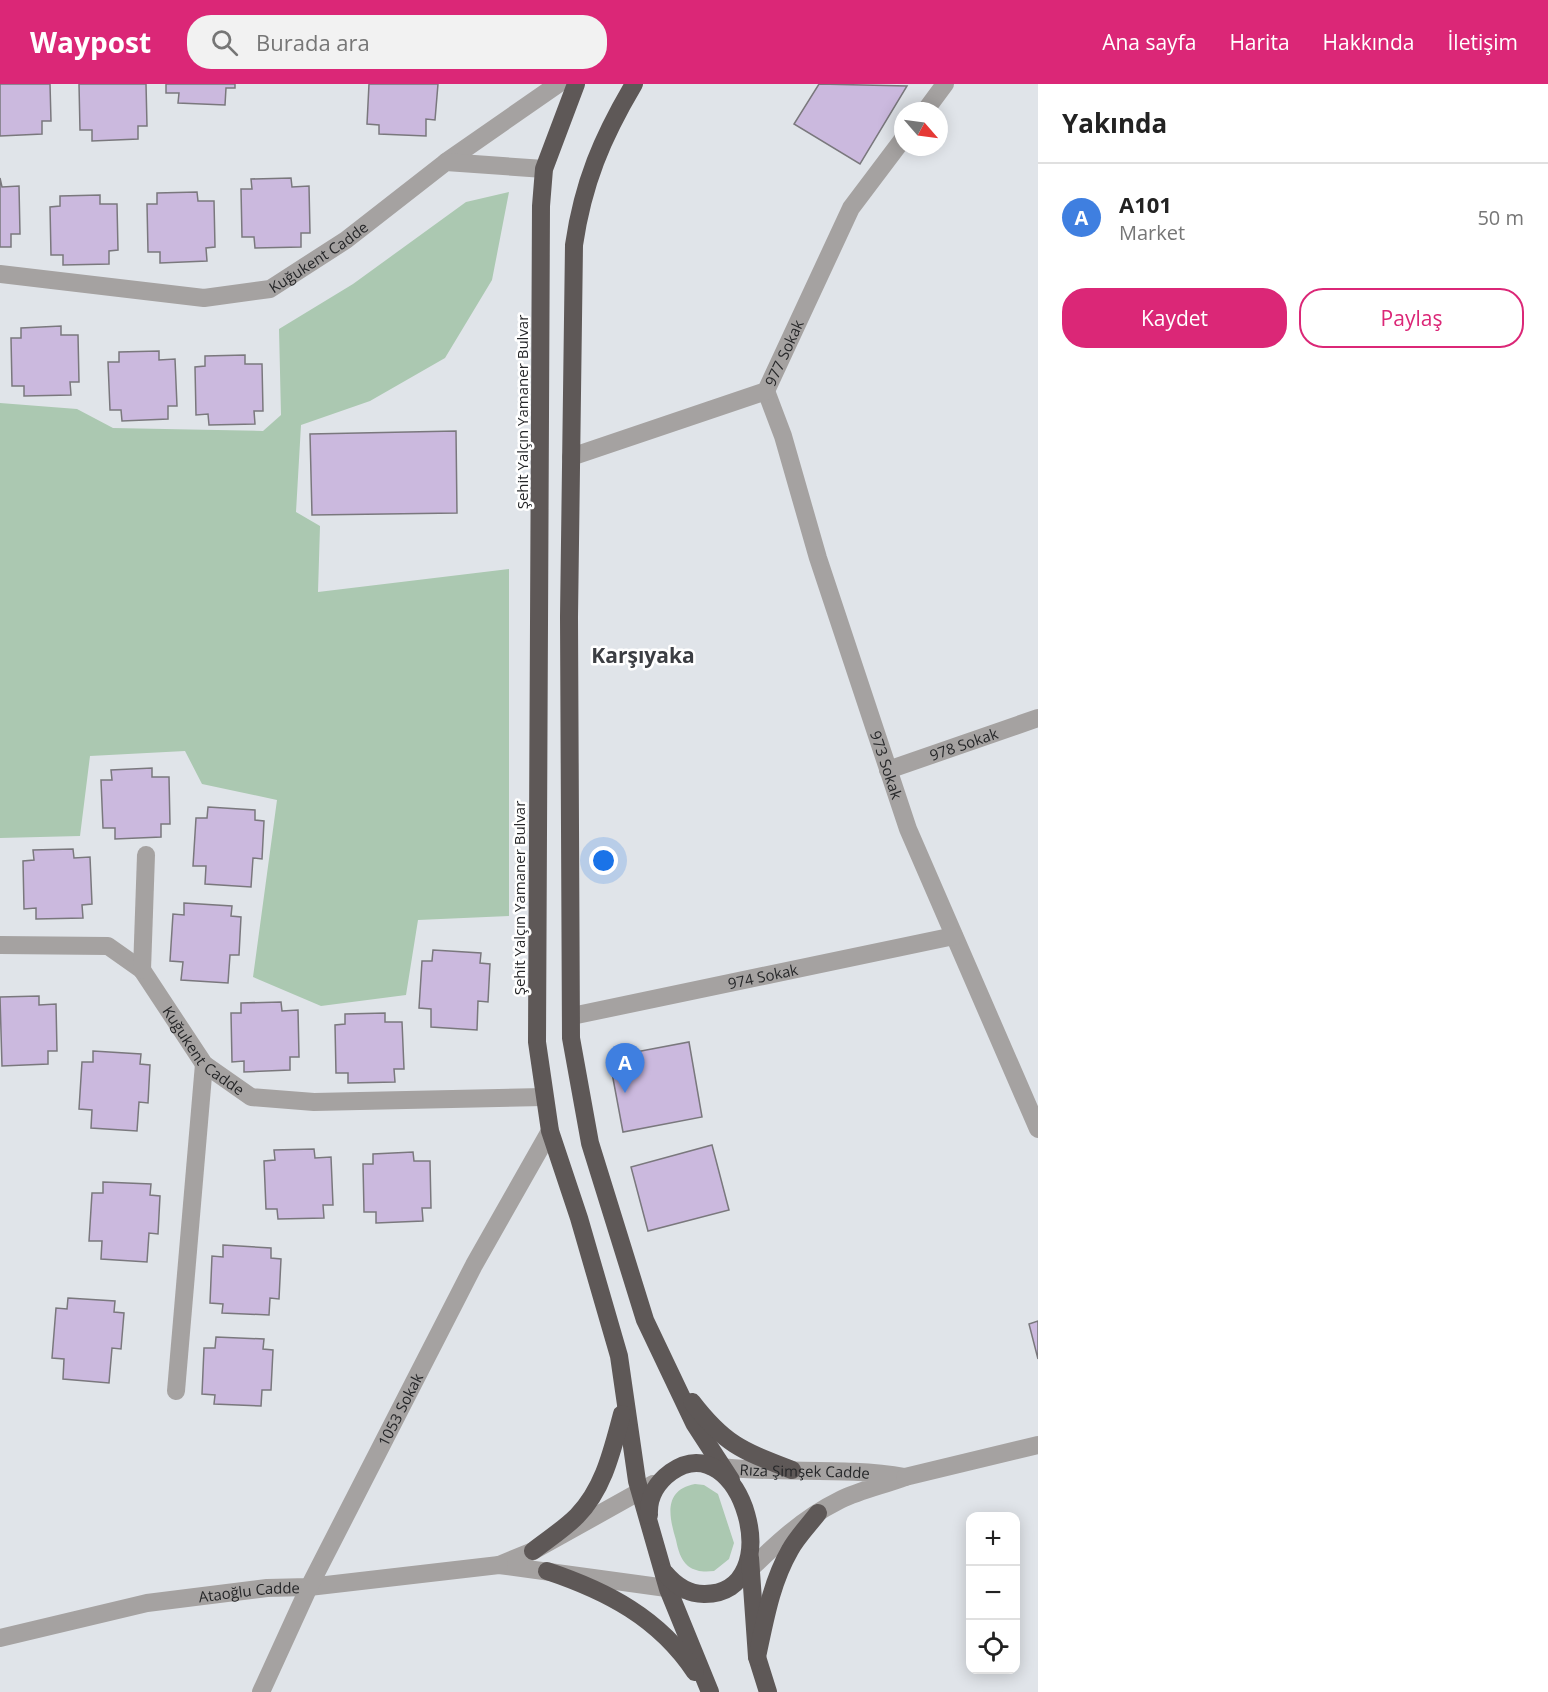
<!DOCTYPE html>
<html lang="tr">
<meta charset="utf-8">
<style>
:root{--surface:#fff;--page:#f2f2f2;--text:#222;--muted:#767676;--line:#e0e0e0;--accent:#db2777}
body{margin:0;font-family:"Open Sans",sans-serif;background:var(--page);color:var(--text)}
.controls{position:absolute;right:18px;bottom:18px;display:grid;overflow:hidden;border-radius:12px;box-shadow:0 3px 15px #0003}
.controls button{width:54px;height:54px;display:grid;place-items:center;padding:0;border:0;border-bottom:2px solid var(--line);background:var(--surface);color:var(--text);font:30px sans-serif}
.compass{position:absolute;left:894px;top:18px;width:54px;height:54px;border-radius:50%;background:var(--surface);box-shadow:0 3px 15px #0003;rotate:118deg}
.you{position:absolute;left:604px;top:777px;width:21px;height:21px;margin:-15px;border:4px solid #fff;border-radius:50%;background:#1a73e8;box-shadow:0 0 0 9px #1a73e833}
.badge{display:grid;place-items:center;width:39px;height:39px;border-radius:50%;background:var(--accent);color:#fff;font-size:20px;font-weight:700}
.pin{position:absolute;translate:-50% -50px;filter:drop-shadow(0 2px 3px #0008)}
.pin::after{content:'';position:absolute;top:32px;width:21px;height:18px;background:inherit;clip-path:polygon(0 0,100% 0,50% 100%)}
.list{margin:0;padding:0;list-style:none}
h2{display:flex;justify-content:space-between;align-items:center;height:78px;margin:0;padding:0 24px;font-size:26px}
h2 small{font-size:20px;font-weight:400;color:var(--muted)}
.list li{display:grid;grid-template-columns:39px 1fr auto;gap:18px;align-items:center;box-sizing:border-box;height:108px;padding:0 24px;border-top:2px solid var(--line)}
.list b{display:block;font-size:22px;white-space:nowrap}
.list p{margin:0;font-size:20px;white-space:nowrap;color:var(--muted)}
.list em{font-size:20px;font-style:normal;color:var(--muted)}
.actions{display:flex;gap:12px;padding:18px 24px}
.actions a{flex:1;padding:14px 0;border:2px solid var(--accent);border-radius:24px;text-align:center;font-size:21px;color:var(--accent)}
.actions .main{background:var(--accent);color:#fff}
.icon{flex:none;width:33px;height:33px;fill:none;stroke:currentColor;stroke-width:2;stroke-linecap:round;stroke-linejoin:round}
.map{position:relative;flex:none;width:1038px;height:1608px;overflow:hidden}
header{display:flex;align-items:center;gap:36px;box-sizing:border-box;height:84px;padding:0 30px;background:var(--accent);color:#fff}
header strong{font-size:28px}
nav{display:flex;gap:33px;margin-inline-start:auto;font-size:21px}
.search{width:420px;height:54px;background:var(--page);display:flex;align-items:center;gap:15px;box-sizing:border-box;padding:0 21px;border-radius:24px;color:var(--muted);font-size:22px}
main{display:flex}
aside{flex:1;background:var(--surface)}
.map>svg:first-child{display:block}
.green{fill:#abc8b1}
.building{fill:#cbb9de;stroke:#7a787d;stroke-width:1.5}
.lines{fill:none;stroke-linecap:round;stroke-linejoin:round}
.minor{stroke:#a5a2a1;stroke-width:18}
.highway{stroke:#5e5857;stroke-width:18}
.labels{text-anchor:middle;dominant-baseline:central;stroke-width:5;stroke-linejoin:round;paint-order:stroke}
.street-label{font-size:15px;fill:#262729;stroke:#fff}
.district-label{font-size:21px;font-weight:bold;fill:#3c3e43;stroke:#fff}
</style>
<header>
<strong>Waypost</strong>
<div class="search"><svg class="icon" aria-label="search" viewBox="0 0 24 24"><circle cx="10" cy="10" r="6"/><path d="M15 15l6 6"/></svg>Burada ara</div>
<nav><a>Ana sayfa</a><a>Harita</a><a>Hakkında</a><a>İletişim</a></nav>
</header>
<main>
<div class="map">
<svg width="1038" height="1608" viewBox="0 0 1038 1608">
<rect width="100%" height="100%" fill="#e0e4e9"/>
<!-- green -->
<g class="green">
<path d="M509 108 492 196 445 274 370 317 301 341 296 428 320 442 318 508 509 485V832L418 836 406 911 321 922 253 893 277 716 202 700 185 667 90 672 80 752 0 754V319L77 325 113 344 263 347 281 331 279 245 353 200 466 118Z"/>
<path d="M695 1400 704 1401 718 1410 734 1459 729 1475 714 1487C705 1488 696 1488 688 1482 680 1475 678 1465 676 1456 669 1433 663 1406 695 1400Z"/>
</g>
<!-- building -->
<g class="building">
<path d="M0 0H50L51 37H42V50L0 52Z"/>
<path d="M79 0H146L147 42H138V55L92 57V46H80Z"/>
<path d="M166 0H235V4H226L225 21 178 19 179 9H166Z"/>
<path d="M369 0H438L435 36 426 35V52L379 50V41L367 40Z"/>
<path d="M819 0 907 2 860 80 794 40Z"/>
<path d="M0 94 2 103 19 102 20 150H11V163H0Z"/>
<path d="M291 94 292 103 309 102 310 149H301V163L255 164 254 153H242L241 105H252L251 95Z"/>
<path d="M197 108 198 117H214L215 163 206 164 207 177 160 179V168H148L147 120H157V109Z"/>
<path d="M100 111V120H117L118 166 109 167V180L63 181V171H51L50 123 60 122V112Z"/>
<path d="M61 242V251H78L79 298H70L71 311 24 312V302H12L11 254H21V244Z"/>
<path d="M159 267V276L175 275 177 322H168V335L122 337 121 326H110L108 278H119V268Z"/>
<path d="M245 271V280H262L263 327H254L255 340 209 341 208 330 196 331 195 283 205 282V272Z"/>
<path d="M456 347 457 429 312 431 310 350Z"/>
<path d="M152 684V693H169L170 740H161V753L115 755V744H103L101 696H112L111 686Z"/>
<path d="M208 723 255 726V736L264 737 262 775 253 774 251 803 205 800 206 782H193L196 734H207Z"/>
<path d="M73 765 74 774 90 773 92 820 82 821 83 834 36 835V824L24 825 23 777 34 776 33 766Z"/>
<path d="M184 819 232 822 231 832 241 833 239 871H230L228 899 181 896 183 878 170 877 173 830 184 831Z"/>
<path d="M433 866 481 869 480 879 490 880 488 918 478 917 477 946 431 943V925L419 924 422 877H432Z"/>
<path d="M39 912V921L56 920 57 967H48V980L2 982 0 913Z"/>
<path d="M281 918 282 927 298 926 299 973H290V986L244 988V977L232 978 231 929H241V919Z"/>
<path d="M385 929V938H402L404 985H394L395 998 348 999V989H336L335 941 345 940V930Z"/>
<path d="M689 958 702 1033 623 1048 609 973Z"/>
<path d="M93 967 141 970 140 980 150 981 148 1019 139 1018 137 1047 91 1044 92 1026 79 1025 82 978H93Z"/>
<path d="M712 1061 729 1126 648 1147 631 1083Z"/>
<path d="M314 1065 315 1074 331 1073 333 1121H323L324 1134 278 1135 277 1125H266L264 1077 275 1076 274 1066Z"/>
<path d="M413 1068 414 1077H430L431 1124H422L423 1137 376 1139V1128H364L363 1080H373V1070Z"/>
<path d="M103 1098 151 1100 150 1111 160 1112 158 1150 149 1149 147 1178 101 1175 102 1157H89L92 1109H103Z"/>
<path d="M223 1161 271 1164V1174L281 1175 279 1215 270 1214 269 1231 222 1229 223 1220 210 1219 212 1172 223 1173Z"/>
<path d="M68 1214 115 1217 114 1228 124 1229 121 1265 112 1264 109 1299 63 1295 64 1275 52 1274 56 1224 67 1225Z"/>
<path d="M1038 1237V1275L1029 1240Z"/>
<path d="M216 1253 264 1255 263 1265 273 1266 271 1306H262L261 1322 214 1320 215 1311 202 1310 204 1264H215Z"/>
</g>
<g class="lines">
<!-- minor -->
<g class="minor">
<path d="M925 27 945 0"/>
<path d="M446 78 558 0"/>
<path id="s1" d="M0 190 204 214 270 205 346 156 446 78 544 85"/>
<path id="s2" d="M766 307 783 352 818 474 908 745 1038 1045"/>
<path id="s3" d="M571 373 766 307 851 124 903 55"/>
<path id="s4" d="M888 686 1038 634"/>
<path id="s5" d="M0 861 108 862 142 886 204 980 251 1013 314 1018 543 1013"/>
<path d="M142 886 146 771"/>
<path id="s6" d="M572 932 954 852"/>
<path d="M176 1307 204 980"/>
<path id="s7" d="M711 1382C776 1391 841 1382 905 1393 884 1401 860 1406 840 1416 801 1435 772 1464 742 1493"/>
<path d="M905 1393 1038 1361"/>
<path d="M653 1400 533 1467 499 1481 681 1506"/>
<path id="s8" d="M0 1554 147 1519 267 1504 309 1503 499 1481"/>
<path id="s9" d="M261 1608 309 1503 474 1181 550 1047"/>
</g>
<!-- highway -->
<g class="highway">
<path d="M576 0 544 85 541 122 537 958 550 1047 579 1134 619 1272 637 1397 668 1505 710 1608"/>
<path d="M634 0C602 54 583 99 574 161L569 533 571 954 590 1059 645 1236 694 1339 731 1396"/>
<path d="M692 1318C725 1361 743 1367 792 1386"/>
<path d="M649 1431C648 1413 656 1399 671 1388 741 1338 791 1511 704 1510 687 1510 675 1501 665 1489"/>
<path d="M533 1467C547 1456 564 1445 577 1432 604 1404 612 1367 622 1330"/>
<path d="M750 1474 757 1573 768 1608"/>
<path d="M547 1487C607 1507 659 1534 695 1588"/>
<path d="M757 1573C765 1536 771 1499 790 1466 797 1453 809 1441 818 1429"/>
</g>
</g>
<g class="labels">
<!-- street labels -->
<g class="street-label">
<text stroke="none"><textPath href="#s1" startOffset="330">Kuğukent Cadde</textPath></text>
<text stroke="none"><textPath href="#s3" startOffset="248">977 Sokak</textPath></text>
<text transform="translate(522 328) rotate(-90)">Şehit Yalçın Yamaner Bulvar</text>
<text stroke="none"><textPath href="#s4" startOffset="80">978 Sokak</textPath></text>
<text stroke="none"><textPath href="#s2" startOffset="393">973 Sokak</textPath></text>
<text transform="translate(519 814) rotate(-90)">Şehit Yalçın Yamaner Bulvar</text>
<text stroke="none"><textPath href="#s6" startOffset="195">974 Sokak</textPath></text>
<text stroke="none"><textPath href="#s5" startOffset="252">Kuğukent Cadde</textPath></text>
<text stroke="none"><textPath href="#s9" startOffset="315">1053 Sokak</textPath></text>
<text stroke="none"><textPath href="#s7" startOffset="94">Rıza Şimşek Cadde</textPath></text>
<text stroke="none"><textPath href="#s8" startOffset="254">Ataoğlu Cadde</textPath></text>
</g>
<!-- district labels -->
<g class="district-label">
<text x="643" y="571">Karşıyaka</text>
</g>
</g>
</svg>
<div class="controls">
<button>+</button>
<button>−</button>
<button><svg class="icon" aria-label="locate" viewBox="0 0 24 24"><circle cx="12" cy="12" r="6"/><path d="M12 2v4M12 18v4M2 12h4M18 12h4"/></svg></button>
</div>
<svg class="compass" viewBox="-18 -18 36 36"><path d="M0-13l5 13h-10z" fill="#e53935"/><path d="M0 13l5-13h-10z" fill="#767676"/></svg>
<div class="you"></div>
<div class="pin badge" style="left:625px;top:1009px;background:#3f7fe0">A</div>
</div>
<aside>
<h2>Yakında<small></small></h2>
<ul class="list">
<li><span class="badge" style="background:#3f7fe0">A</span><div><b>A101</b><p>Market</p></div><em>50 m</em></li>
</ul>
<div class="actions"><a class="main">Kaydet</a><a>Paylaş</a></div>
</aside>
</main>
